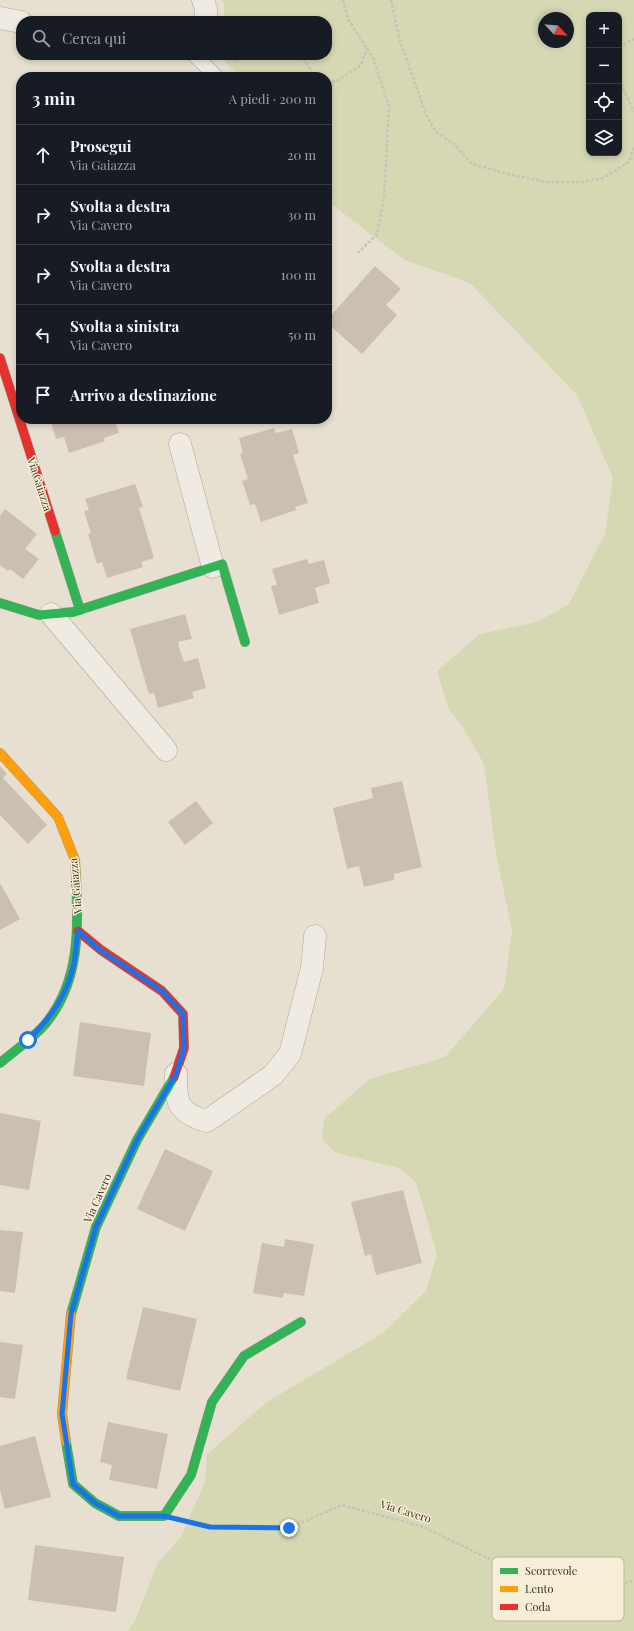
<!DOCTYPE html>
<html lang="it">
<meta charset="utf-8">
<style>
:root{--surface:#171b24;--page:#20242c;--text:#f1f3f6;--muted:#9ea1a6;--line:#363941}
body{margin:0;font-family:"Playfair Display",serif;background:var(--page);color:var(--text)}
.controls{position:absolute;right:12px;top:12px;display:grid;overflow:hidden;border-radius:8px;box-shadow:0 2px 6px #0003}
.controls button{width:36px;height:36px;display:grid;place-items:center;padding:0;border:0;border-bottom:1px solid var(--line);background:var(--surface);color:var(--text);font:20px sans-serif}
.compass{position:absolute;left:538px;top:12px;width:36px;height:36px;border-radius:50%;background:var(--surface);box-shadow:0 2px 6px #0003;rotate:116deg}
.stop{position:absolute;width:12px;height:12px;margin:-9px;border:3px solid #1a73e8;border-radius:50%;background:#fff}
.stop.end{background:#1a73e8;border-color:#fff;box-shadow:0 1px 4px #0008}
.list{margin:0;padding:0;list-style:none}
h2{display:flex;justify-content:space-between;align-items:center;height:52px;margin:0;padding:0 16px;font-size:17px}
h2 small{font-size:13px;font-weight:400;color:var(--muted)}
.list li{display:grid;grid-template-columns:26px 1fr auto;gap:12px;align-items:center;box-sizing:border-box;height:60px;padding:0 16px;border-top:1px solid var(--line)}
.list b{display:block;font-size:15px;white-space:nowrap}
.list p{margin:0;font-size:13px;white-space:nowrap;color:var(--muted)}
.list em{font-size:13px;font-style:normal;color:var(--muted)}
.icon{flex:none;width:22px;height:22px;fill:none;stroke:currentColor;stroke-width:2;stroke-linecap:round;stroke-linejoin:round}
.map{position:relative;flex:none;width:634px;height:1631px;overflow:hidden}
.search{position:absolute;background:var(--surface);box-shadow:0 2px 6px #0003;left:16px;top:16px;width:316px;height:44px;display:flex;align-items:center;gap:10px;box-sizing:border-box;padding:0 14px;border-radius:16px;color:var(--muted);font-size:15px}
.panel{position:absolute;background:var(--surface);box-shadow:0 2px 6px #0003;left:16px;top:72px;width:316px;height:352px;border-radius:16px}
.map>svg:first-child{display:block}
.green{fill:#d6d7b3;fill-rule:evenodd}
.building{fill:#cbbfb2}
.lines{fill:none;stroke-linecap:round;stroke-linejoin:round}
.lane-casing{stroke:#ada599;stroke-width:15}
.street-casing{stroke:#ada599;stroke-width:23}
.fast-casing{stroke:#9c958a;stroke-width:10}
.slow-casing{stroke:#9c958a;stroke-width:10}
.jam-casing{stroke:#9c958a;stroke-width:10}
.path{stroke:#c8c2b9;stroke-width:2.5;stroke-dasharray:3 2;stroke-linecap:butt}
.lane{stroke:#efebe3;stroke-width:14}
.street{stroke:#efebe3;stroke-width:22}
.fast{stroke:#30b455;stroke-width:9}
.slow{stroke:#ff9f0a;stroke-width:9}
.jam{stroke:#e5322d;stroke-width:9}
.route{stroke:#1a73e8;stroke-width:5}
.labels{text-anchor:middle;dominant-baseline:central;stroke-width:3;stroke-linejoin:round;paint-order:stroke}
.street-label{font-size:11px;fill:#3d2e20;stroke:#f7eed8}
.key{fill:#f7eed8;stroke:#bfb4a1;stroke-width:1}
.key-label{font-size:11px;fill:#3d2e20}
</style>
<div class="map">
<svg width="634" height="1631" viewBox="0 0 634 1631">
<rect width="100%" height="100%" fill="#e7e0d1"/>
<!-- green -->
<path class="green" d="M221 0H634V1631H128L135 1621 157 1564 181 1537 205 1482 207 1454 267 1402 383 1333 426 1291 437 1254 416 1182 400 1168 336 1153 322 1139 324 1119 370 1079 445 1057 504 989 512 931 495 848 484 764 463 727 449 710 437 671 480 634 537 622 569 604 605 534 613 478 577 395 470 283 405 260 327 201V77H239L225 61V55H327V21H224V4ZM589 15H619V153H589ZM544 18H568V42H544Z"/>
<!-- building -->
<g class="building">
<path d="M375 266 401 289 386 305 397 315 362 354 327 323V320Z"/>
<path d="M50 419H114L119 433 104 438 105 441 69 453 64 437 56 439Z"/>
<path d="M274 428 276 433 292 429 299 453 293 455 308 503 295 507 296 510 261 522 255 504 250 505 242 481 248 479 240 454 243 453 239 438Z"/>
<path d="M135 484 143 507 139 508 154 558 141 562 143 567 107 578 102 562 97 564 88 534 91 533 84 511 89 510 85 499Z"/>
<path d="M5 509 37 534 25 549 39 559 23 579 10 569 8 571 0 565V516Z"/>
<path d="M307 559 309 564 324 560 330 583 315 588 319 603 279 615 271 586 277 585 272 569Z"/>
<path d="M185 614 192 639 178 642 179 647 184 662 198 658 206 688 192 692 194 698 158 708 154 693 149 694 130 629Z"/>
<path d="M0 766 7 774 3 778 47 825 28 844 0 815Z"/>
<path d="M402 781 422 867 394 874V880L364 887 359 866 347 869 333 808 373 798 371 788Z"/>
<path d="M196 801 213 823 185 845 168 822Z"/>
<path d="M0 883 20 919 0 930Z"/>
<path d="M80 1022 151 1033 144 1086 73 1076Z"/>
<path d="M0 1113 41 1121 29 1190 0 1185Z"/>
<path d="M165 1149 213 1171 185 1231 137 1209Z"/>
<path d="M403 1190 422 1263 376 1275 371 1254 365 1256 351 1202Z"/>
<path d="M0 1230 23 1232 15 1293 0 1291Z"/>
<path d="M285 1239 314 1244 304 1296 284 1293 283 1298 253 1293 262 1243 284 1247Z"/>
<path d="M143 1307 197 1319 180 1391 126 1379Z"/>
<path d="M0 1342 23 1345 15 1399 0 1397Z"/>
<path d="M108 1422 168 1434 157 1489 109 1480 112 1465 100 1462Z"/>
<path d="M35 1436 51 1497 5 1509 0 1490V1446Z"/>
<path d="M35 1545 124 1557 116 1612 28 1600Z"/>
</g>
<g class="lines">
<!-- lane casing -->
<g class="lane-casing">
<path id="lane" d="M194 55 217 77"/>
</g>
<!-- street casing -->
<g class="street-casing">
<g id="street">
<path d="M203 0 206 9V21"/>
<path d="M0 18 21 22"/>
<path d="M180 444 213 567"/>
<path d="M51 614 166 750"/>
<path d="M176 1074C176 1102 177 1113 207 1121L273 1075 290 1054 312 968 315 936"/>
</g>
</g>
<!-- fast casing -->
<g class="fast-casing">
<g id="fast">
<path d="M55 531 80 610"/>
<path d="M0 603 39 615 73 612 222 564 245 642"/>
<path d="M0 1063C14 1051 35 1037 46 1023 81 980 78 927 76 876"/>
<path d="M71 1314 96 1227 137 1140 174 1077"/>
<path d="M66 1442 73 1484 95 1503 119 1516H164L191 1475 212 1402 244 1356 301 1322"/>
</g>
</g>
<!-- slow casing -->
<g class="slow-casing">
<g id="slow">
<path d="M0 753 58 817 75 860 76 876"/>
<path d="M66 1442 62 1414 71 1314"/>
</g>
</g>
<!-- jam casing -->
<g class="jam-casing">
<g id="jam">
<path d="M0 358 55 531"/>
<path d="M78 931 101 950 162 991 183 1014 184 1048 174 1077"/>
</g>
</g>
<!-- path -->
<g class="path">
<path d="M343 0 348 19 373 58 389 106 384 198 377 234 358 253"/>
<path d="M391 0 400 41 426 114 436 132 454 144 472 164 508 174 546 182H581L603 178 629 162 634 148"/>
<path d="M619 47 634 39"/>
<path d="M300 55 310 68V77"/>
<path d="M234 61 245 55"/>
<path d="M619 79 634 112"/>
<path d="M327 83 339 80 361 65 367 48"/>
<path d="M193 1523 210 1527 289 1528 342 1505 421 1526 550 1588 586 1592 634 1581"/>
</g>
<!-- lane -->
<use href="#lane" class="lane"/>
<!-- street -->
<use href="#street" class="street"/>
<!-- fast -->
<use href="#fast" class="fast"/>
<!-- slow -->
<use href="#slow" class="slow"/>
<!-- jam -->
<use href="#jam" class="jam"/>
</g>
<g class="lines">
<!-- route -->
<path class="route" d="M28 1040C48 1021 65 999 72 971 76 958 76 944 78 931L100 950 162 991 183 1014 184 1048 176 1074 137 1140 96 1227 71 1314 62 1414 73 1484 95 1503 119 1516H164L210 1527 289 1528"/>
</g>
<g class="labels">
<!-- street labels -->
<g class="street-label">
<text transform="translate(40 484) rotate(72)">Via Gaiazza</text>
<text transform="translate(75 886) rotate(-95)">Via Gaiazza</text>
<text transform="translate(97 1198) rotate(-66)">Via Cavero</text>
<text transform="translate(406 1511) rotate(17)">Via Cavero</text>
</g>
</g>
<!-- legend -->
<rect x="492" y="1557" width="132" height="64" rx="6" class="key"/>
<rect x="500" y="1568" width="18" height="6" fill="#30b455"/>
<rect x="500" y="1586" width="18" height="6" fill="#ff9f0a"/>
<rect x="500" y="1604" width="18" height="6" fill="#e5322d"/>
<g class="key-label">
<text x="525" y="1575">Scorrevole</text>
<text x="525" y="1593">Lento</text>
<text x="525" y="1611">Coda</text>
</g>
</svg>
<div class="controls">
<button>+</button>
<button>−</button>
<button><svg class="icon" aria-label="locate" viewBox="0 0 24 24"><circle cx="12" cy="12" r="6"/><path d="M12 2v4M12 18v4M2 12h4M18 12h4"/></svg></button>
<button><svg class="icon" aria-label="layers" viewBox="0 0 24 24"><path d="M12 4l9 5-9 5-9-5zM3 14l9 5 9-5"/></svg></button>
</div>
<svg class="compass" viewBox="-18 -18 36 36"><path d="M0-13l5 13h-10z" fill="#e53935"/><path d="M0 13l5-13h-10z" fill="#9ea1a6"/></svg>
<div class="stop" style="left:28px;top:1040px"></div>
<div class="stop end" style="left:289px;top:1528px"></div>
<div class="search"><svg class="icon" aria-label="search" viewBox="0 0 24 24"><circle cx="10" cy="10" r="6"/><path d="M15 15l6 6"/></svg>Cerca qui</div>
<section class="panel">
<h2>3 min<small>A piedi · 200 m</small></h2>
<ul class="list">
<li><svg class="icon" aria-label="ahead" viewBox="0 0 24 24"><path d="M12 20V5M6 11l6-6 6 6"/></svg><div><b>Prosegui</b><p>Via Gaiazza</p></div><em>20 m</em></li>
<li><svg class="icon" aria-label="right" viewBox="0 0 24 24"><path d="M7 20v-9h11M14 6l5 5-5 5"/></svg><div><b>Svolta a destra</b><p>Via Cavero</p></div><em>30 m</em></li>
<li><svg class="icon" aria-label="right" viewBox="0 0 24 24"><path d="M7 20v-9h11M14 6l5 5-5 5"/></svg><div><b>Svolta a destra</b><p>Via Cavero</p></div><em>100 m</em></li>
<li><svg class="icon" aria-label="left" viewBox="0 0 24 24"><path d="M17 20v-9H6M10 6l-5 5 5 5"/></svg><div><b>Svolta a sinistra</b><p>Via Cavero</p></div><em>50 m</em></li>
<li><svg class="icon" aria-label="arrive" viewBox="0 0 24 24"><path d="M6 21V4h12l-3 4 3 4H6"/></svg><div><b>Arrivo a destinazione</b></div></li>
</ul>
</section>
</div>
